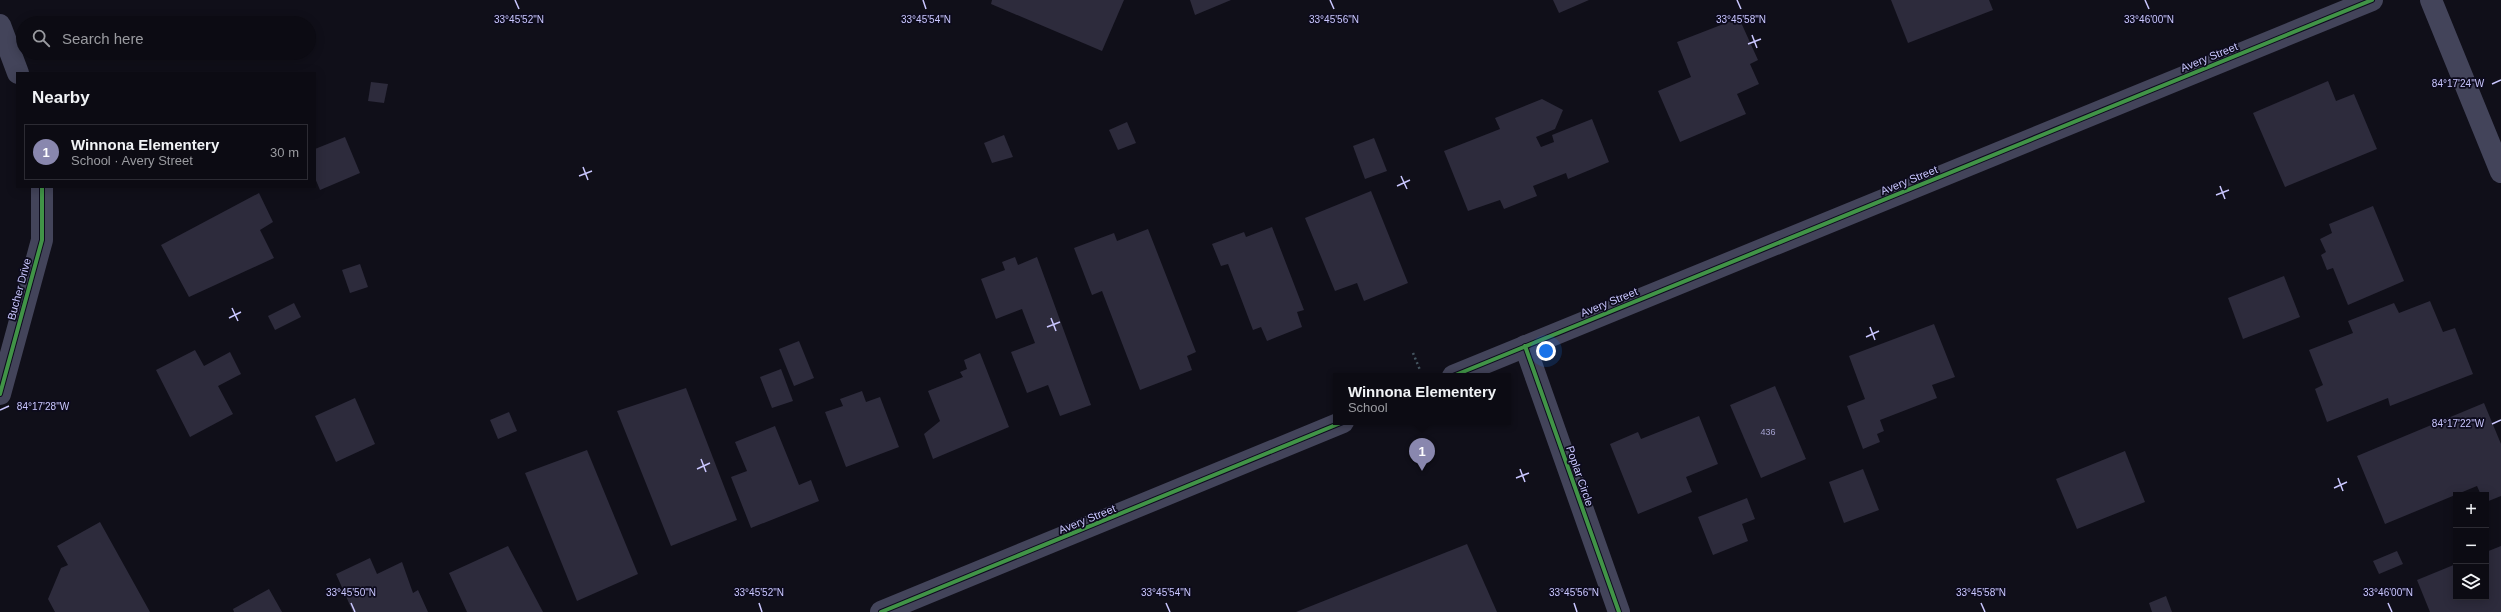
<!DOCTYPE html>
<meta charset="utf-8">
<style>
:root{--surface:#0c0b13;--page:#15141c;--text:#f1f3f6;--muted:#9a9ba0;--line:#2c2b33;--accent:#8987ae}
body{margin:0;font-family:Helvetica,sans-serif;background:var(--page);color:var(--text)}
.controls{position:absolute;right:12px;bottom:12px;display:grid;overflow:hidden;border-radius:0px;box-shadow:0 2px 10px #0003}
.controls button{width:36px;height:36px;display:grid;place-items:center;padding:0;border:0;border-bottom:1px solid var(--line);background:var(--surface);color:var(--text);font:20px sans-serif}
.you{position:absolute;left:1546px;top:351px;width:14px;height:14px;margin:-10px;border:3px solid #fff;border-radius:50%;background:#1a73e8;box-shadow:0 0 0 6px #1a73e833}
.badge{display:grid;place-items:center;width:26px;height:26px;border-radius:50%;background:var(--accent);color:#fff;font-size:13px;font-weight:700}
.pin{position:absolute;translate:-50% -33px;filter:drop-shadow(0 1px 2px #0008)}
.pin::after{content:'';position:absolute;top:21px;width:14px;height:12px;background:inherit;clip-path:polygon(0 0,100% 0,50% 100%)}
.popup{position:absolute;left:1333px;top:373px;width:178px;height:52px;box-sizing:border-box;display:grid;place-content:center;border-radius:0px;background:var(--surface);filter:drop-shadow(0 1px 3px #0005);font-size:13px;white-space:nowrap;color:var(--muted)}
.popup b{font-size:15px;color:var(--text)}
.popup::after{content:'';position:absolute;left:50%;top:100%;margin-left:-8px;border:8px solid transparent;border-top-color:var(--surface)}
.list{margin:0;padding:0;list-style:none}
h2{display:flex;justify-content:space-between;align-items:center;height:52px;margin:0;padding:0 16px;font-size:17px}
h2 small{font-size:13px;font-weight:400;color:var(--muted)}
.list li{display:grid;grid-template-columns:26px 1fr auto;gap:12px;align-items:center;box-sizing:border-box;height:56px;margin:0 8px 8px;padding:0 8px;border:1px solid var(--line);border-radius:0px}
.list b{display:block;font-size:15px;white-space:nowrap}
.list p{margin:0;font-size:13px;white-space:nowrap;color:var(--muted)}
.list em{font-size:13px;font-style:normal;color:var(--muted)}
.icon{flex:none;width:22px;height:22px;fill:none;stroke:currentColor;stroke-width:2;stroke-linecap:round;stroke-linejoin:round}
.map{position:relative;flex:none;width:2501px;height:612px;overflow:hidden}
.search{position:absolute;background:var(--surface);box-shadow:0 2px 10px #0003;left:16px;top:16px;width:300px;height:44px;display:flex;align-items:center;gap:10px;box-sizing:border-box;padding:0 14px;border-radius:22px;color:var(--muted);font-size:15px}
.panel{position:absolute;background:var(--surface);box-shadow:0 2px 10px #0003;left:16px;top:72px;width:300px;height:116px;border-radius:0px}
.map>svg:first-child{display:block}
.building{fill:#2d2b3c}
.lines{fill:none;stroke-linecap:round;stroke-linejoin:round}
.path{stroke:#455561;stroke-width:2.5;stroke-dasharray:2 3;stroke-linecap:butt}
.minor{stroke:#43445a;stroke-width:22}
.cycleway-casing{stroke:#0d0b1d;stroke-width:6}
.cycleway{stroke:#419447;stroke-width:4}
.ticks{fill:none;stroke:#cac7ff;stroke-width:1.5}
.labels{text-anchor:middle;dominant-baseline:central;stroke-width:3.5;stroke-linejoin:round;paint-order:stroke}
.number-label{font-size:9px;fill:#a3a0ce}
.street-label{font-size:11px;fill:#cac7ff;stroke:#0d0b1d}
.ticks-label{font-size:10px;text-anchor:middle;fill:#cac7ff;stroke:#0d0b1d;stroke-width:3.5;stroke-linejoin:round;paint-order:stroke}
</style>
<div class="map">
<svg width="2501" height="612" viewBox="0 0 2501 612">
<rect width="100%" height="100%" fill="#100f19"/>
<!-- building -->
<g class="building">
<path d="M992 0H1124L1102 51 991 4Z"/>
<path d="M1190 0H1231L1195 15Z"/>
<path d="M1553 0H1589L1559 13Z"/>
<path d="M1891 0H1989L1993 10 1908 43Z"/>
<path d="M1739 18 1758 60 1750 64 1759 84 1737 94 1746 114 1680 142 1658 91 1691 77 1677 42Z"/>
<path d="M2328 81 2336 101 2354 94 2377 149 2285 187 2253 113Z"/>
<path d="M371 82 388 84 384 103 368 101Z"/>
<path d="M1542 99 1563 110 1555 129 1536 137 1541 147 1554 142 1552 135 1592 119 1609 162 1568 179 1566 173 1533 186 1537 196 1504 209 1500 200 1468 211 1444 151 1500 129 1495 118Z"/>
<path d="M1127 122 1136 143 1118 150 1109 130Z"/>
<path d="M1004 135 1013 157 992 163 984 143Z"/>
<path d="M345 137 360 173 320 190 315 178V149Z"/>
<path d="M1374 138 1387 171 1365 179 1353 146Z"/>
<path d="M1371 191 1408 283 1364 301 1357 283 1335 291 1305 218Z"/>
<path d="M259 193 273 222 260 230 274 258 189 297 161 245Z"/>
<path d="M2373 206 2404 281 2348 305 2333 268 2327 270 2321 255 2326 252 2320 239 2332 233 2329 224Z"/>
<path d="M1272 227 1304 310 1297 312 1302 327 1267 341 1261 327 1253 330 1228 264 1221 266 1212 244 1244 232 1246 237Z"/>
<path d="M1148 229 1196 352 1187 356 1192 370 1140 390 1102 291 1092 295 1074 248 1114 233 1117 241Z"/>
<path d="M1015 257 1018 265 1037 257 1091 405 1060 416 1048 385 1027 393 1011 352 1035 343 1022 309 996 319 981 279 1005 270 1002 262Z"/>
<path d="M360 264 368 287 350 293 342 270Z"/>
<path d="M2284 276 2300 317 2243 339 2228 298Z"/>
<path d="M2430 301 2443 332 2455 328 2473 374 2390 406 2388 398 2327 422 2315 389 2323 385 2309 350 2353 333 2348 321 2394 303 2399 313Z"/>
<path d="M294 303 301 317 275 330 268 316Z"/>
<path d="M1934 324 1955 377 1932 385 1937 398 1880 420 1884 431 1877 434 1880 442 1863 449 1847 406 1865 399 1849 356Z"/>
<path d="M799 341 814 378 794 386 779 349Z"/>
<path d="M195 350 204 366 230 352 241 374 218 386 233 414 190 437 156 370Z"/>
<path d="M980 353 1009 427 933 459 924 434 940 421 928 391 963 377 960 372 967 369 964 360Z"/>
<path d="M781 369 793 401 772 408 760 377Z"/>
<path d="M1775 386 1806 459 1761 478 1730 405Z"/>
<path d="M686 388 737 520 671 546 617 411Z"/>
<path d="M862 391 866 402 880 397 899 447 846 467 825 412 843 406 840 399Z"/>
<path d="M355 398 375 444 336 462 315 416Z"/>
<path d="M2484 403 2501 444V496L2486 502V495H2481L2477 486 2385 524 2357 456Z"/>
<path d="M509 412 517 431 498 439 490 420Z"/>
<path d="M1699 416 1718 464 1686 477 1692 492 1638 514 1610 444 1638 432 1641 439Z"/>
<path d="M775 426 799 485 811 480 819 501 751 528 731 477 747 471 735 442Z"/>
<path d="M587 450 638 574 577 601 525 473Z"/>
<path d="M2125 451 2145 502 2077 529 2056 479Z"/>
<path d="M1863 469 1879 510 1844 523 1829 482Z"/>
<path d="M1747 498 1755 519 1742 524 1748 541 1713 555 1698 517Z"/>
<path d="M100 522 150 612H55L48 599 61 568 68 565 57 546Z"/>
<path d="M1467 544 1497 612H1296Z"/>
<path d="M508 546 543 612H467L449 573Z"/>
<path d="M2501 546V612H2430L2417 580 2456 564V597H2486V552Z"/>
<path d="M2397 551 2403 564 2379 574 2373 561Z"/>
<path d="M370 558 377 574 402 562 413 593 418 590 428 612H353L336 574Z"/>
<path d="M269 589 282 612H234L233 609Z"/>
<path d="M2166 596 2172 612H2152L2149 603Z"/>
</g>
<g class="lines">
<!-- path -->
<g class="path">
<path d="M1413 353 1420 370"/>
<path d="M1441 422 1443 426"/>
</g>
<!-- minor -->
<g class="minor">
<path d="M2431 0 2501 172"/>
<path d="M0 25 18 73"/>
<path d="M1525 346 1619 612"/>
<path d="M1453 376 2372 0"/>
<path d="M0 394 42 240V187"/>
<path d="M881 612 1343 422"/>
</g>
<!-- cycleway casing -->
<g class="cycleway-casing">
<g id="cycleway">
<path d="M1525 346 1619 612"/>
<path d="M1453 376 2372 0"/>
<path d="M0 394 42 240V187"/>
<path d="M881 612 1343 422"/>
</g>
</g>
<!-- cycleway -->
<use href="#cycleway" class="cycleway"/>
</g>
<!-- ticks -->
<path class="ticks" d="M515 0 519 9M923 0 926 9M1330 0 1334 9M1737 0 1741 9M2145 0 2149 9M1752 35 1757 48M1748 44 1761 39M2492 84 2501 80M583 167 588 180M579 176 592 171M1401 176 1407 189M1397 186 1410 180M2220 186 2225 199M2216 195 2229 190M232 308 238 321M229 318 241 312M1051 318 1056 331M1047 327 1060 322M1870 327 1875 340M1866 337 1879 331M0 410 9 406M2492 424 2501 420M701 459 706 472M697 469 710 463M1520 469 1525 482M1516 478 1529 473M2338 478 2343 491M2334 488 2347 482M351 603 355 612M759 603 762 612M1166 603 1170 612M1574 603 1577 612M1981 603 1985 612M2388 603 2392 612"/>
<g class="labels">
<!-- number labels -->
<g class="number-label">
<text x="1768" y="432">436</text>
</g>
<!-- street labels -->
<g class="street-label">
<text transform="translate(2209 57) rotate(-22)">Avery Street</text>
<text transform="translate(1909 180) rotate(-22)">Avery Street</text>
<text transform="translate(19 289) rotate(-75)">Bucher Drive</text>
<text transform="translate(1609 302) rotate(-22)">Avery Street</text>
<text transform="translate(1580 476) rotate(71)">Poplar Circle</text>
<text transform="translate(1087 519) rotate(-22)">Avery Street</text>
</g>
</g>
<g class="ticks-label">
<text x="2149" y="23">33°46'00"N</text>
<text x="519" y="23">33°45'52"N</text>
<text x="926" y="23">33°45'54"N</text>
<text x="1334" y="23">33°45'56"N</text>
<text x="1741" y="23">33°45'58"N</text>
<text x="2458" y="87">84°17'24"W</text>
<text x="43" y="410">84°17'28"W</text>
<text x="2458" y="427">84°17'22"W</text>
<text x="351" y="596">33°45'50"N</text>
<text x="759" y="596">33°45'52"N</text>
<text x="1166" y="596">33°45'54"N</text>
<text x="1574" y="596">33°45'56"N</text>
<text x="1981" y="596">33°45'58"N</text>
<text x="2388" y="596">33°46'00"N</text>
</g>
</svg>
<div class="controls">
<button>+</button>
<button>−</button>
<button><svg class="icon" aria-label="layers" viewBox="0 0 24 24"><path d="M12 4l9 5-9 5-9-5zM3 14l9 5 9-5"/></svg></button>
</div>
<div class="you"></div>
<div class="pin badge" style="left:1422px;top:471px">1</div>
<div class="popup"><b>Winnona Elementery</b>School</div>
<div class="search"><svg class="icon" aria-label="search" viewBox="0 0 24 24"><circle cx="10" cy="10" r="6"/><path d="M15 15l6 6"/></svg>Search here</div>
<section class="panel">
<h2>Nearby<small></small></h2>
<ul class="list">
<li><span class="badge">1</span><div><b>Winnona Elementery</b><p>School · Avery Street</p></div><em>30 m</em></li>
</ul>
</section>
</div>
